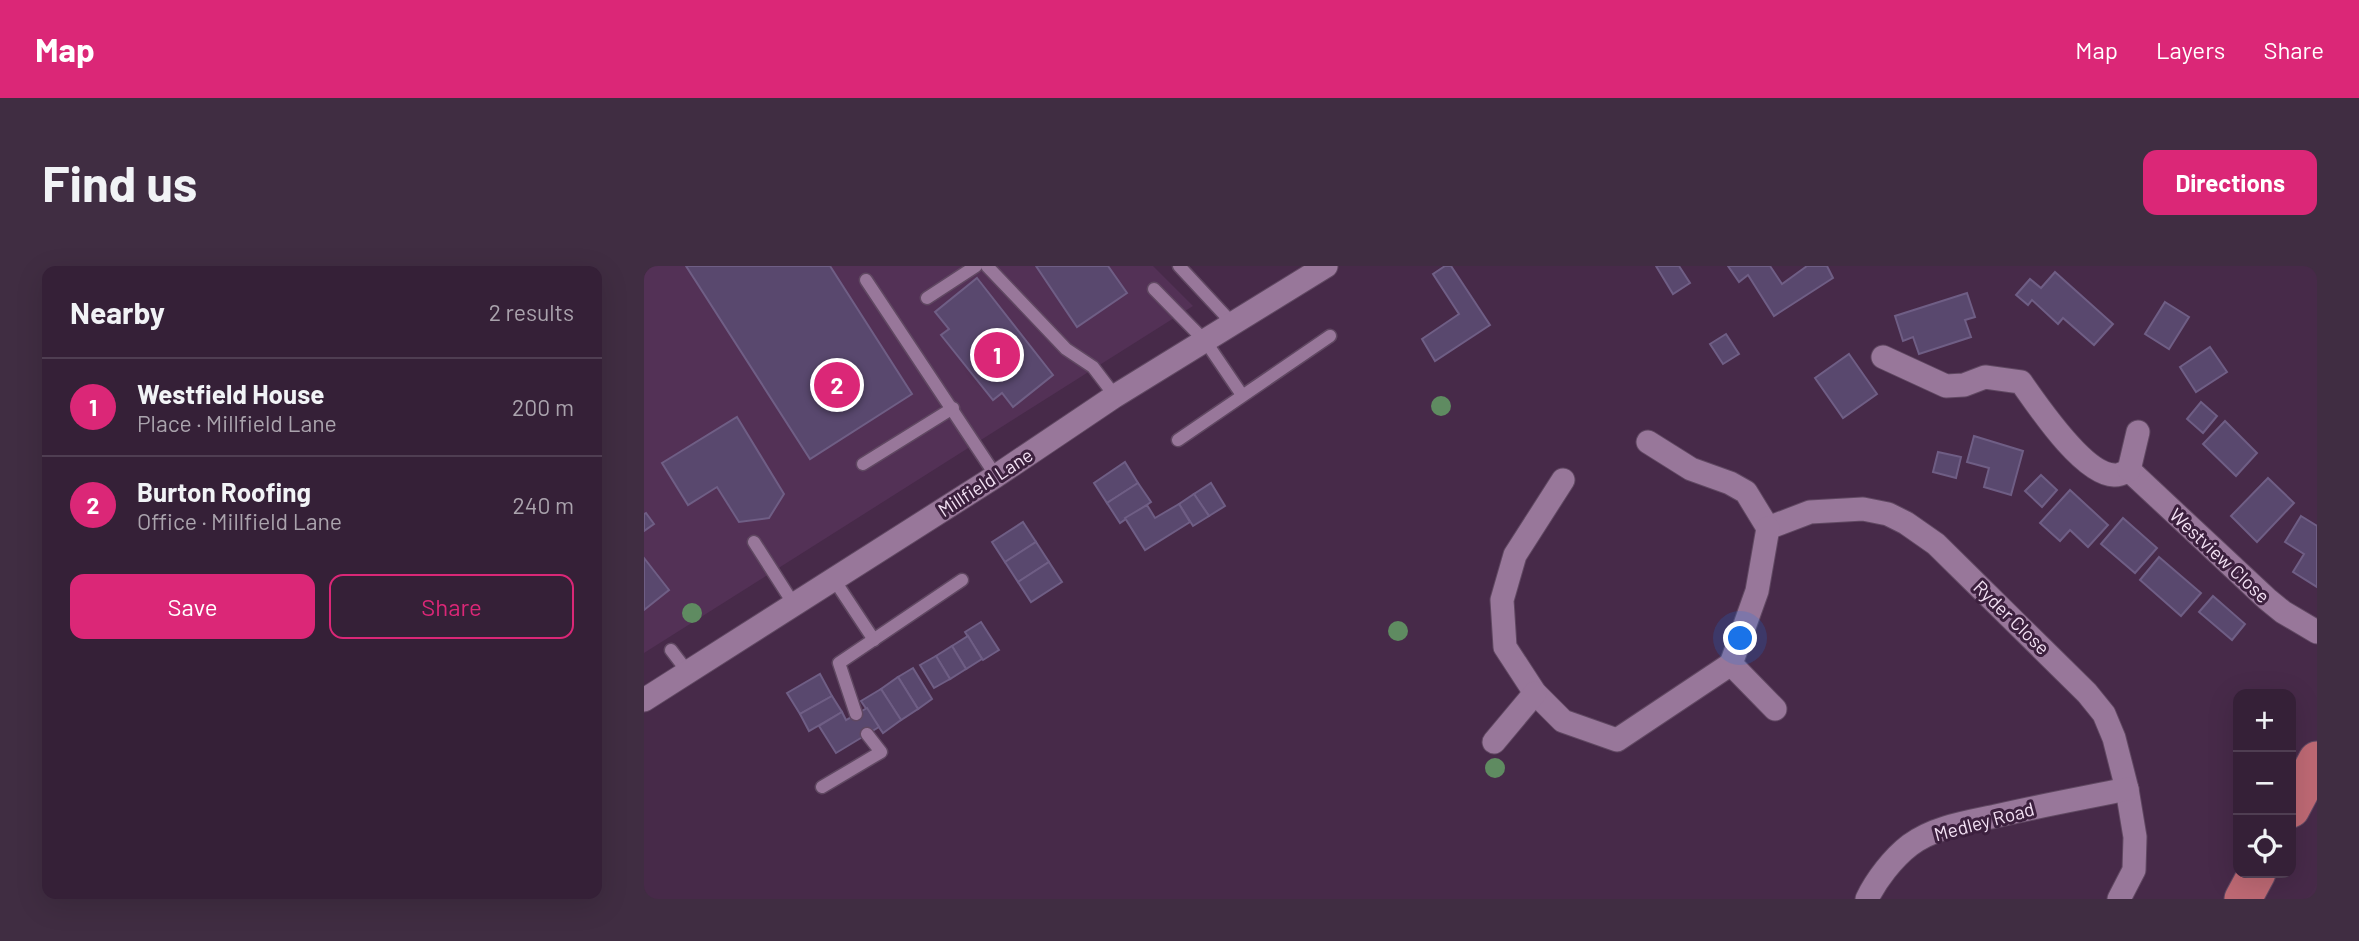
<!DOCTYPE html>
<meta charset="utf-8">
<style>
:root{--surface:#352037;--page:#402d42;--text:#f1f3f6;--muted:#aaa3ad;--line:#4f3e52;--accent:#db2777}
body{margin:0;font-family:Barlow,sans-serif;background:var(--page);color:var(--text)}
.controls{position:absolute;right:21px;bottom:21px;display:grid;overflow:hidden;border-radius:14px;box-shadow:0 7px 28px #0002}
.controls button{width:63px;height:63px;display:grid;place-items:center;padding:0;border:0;border-bottom:2px solid var(--line);background:var(--surface);color:var(--text);font:35px sans-serif}
.you{position:absolute;left:1097px;top:373px;width:24px;height:24px;margin:-18px;border:5px solid #fff;border-radius:50%;background:#1a73e8;box-shadow:0 0 0 10px #1a73e833}
.badge{display:grid;place-items:center;width:46px;height:46px;border-radius:50%;background:var(--accent);color:#fff;font-size:23px;font-weight:700}
.pin{position:absolute;translate:-50% -50%;border:4px solid #fff;box-shadow:0 2px 7px #0006}
.list{margin:0;padding:0;list-style:none}
h2{display:flex;justify-content:space-between;align-items:center;height:91px;margin:0;padding:0 28px;font-size:30px}
h2 small{font-size:23px;font-weight:400;color:var(--muted)}
.list li{display:grid;grid-template-columns:46px 1fr auto;gap:21px;align-items:center;box-sizing:border-box;height:98px;padding:0 28px;border-top:2px solid var(--line)}
.list b{display:block;font-size:26px;white-space:nowrap}
.list p{margin:0;font-size:23px;white-space:nowrap;color:var(--muted)}
.list em{font-size:23px;font-style:normal;color:var(--muted)}
.actions{display:flex;gap:14px;padding:21px 28px}
.actions a{flex:1;padding:16px 0;border:2px solid var(--accent);border-radius:14px;text-align:center;font-size:24px;color:var(--accent)}
.actions .main{background:var(--accent);color:#fff}
.icon{flex:none;width:38px;height:38px;fill:none;stroke:currentColor;stroke-width:2;stroke-linecap:round;stroke-linejoin:round}
.map{position:relative;flex:none;width:1673px;height:633px;overflow:hidden;border-radius:14px}
header{display:flex;align-items:center;gap:42px;box-sizing:border-box;height:98px;padding:0 35px;background:var(--accent);color:#fff}
header strong{font-size:33px}
nav{display:flex;gap:38px;margin-inline-start:auto;font-size:24px}
.intro{display:flex;align-items:center;justify-content:space-between;box-sizing:border-box;height:168px;padding:0 42px}
h1{margin:0;font-size:49px}
.button{padding:18px 32px;border-radius:14px;background:var(--accent);color:#fff;font-size:24px;font-weight:700}
main{display:flex;gap:42px;padding:0 42px}
aside{flex:1;background:var(--surface);border-radius:14px;box-shadow:0 7px 28px #0002}
.map>svg:first-child{display:block}
.built{fill:#533156}
.building{fill:#59486e;stroke:#6f5e85;stroke-width:2}
.lines{fill:none;stroke-linecap:round;stroke-linejoin:round}
.service-casing{stroke:#604862;stroke-width:15}
.minor-casing{stroke:#604862;stroke-width:25}
.primary-casing{stroke:#604862;stroke-width:39}
.service{stroke:#98779a;stroke-width:12}
.minor{stroke:#98779a;stroke-width:23}
.primary{stroke:#be6974;stroke-width:37}
.tree{fill:#5f8b61}
.labels{text-anchor:middle;dominant-baseline:central;stroke-width:6;stroke-linejoin:round;paint-order:stroke}
.street-label{font-size:19px;fill:#f3e1f4;stroke:#3c203e}
</style>
<header>
<strong>Map</strong>
<nav><a>Map</a><a>Layers</a><a>Share</a></nav>
</header>
<div class="intro"><h1>Find us</h1><a class="button">Directions</a></div>
<main>
<aside>
<h2>Nearby<small>2 results</small></h2>
<ul class="list">
<li><span class="badge">1</span><div><b>Westfield House</b><p>Place · Millfield Lane</p></div><em>200 m</em></li>
<li><span class="badge">2</span><div><b>Burton Roofing</b><p>Office · Millfield Lane</p></div><em>240 m</em></li>
</ul>
<div class="actions"><a class="main">Save</a><a>Share</a></div>
</aside>
<div class="map">
<svg width="1673" height="633" viewBox="0 0 1673 633">
<rect width="100%" height="100%" fill="#472a49"/>
<!-- built -->
<path class="built" d="M0 0H509L549 40 0 387Z"/>
<!-- building -->
<g class="building">
<path d="M42 0H186L268 128 166 193Z"/>
<path d="M392 0H464L483 27 433 61Z"/>
<path d="M801 0H807L846 59 791 95 778 73 815 48 789 8Z"/>
<path d="M1012 0H1035L1046 17 1029 28Z"/>
<path d="M1084 0H1126L1138 18 1163 0H1183L1189 12 1130 50 1104 9 1095 16Z"/>
<path d="M1411 6 1469 58 1450 79 1419 52 1414 58 1388 34 1384 39 1372 29 1386 13 1397 22Z"/>
<path d="M333 12 409 109 369 141 358 127 349 134 297 69 305 63 291 46Z"/>
<path d="M1323 27 1331 51 1321 54 1327 71 1275 88 1269 71 1259 75 1251 50Z"/>
<path d="M1521 36 1545 51 1525 83 1501 68Z"/>
<path d="M1082 68 1095 88 1079 98 1066 78Z"/>
<path d="M1566 81 1583 106 1552 126 1536 101Z"/>
<path d="M1205 88 1233 128 1199 152 1171 112Z"/>
<path d="M1557 136 1573 150 1559 167 1543 153Z"/>
<path d="M93 151 140 228 125 252 95 256 73 221 44 239 18 197Z"/>
<path d="M1581 155 1613 187 1592 210 1559 178Z"/>
<path d="M1330 170 1379 185 1367 229 1340 221 1345 202 1323 196Z"/>
<path d="M1294 186 1317 191 1312 212 1289 206Z"/>
<path d="M481 196 494 217 463 237 450 217Z"/>
<path d="M1397 209 1413 224 1398 241 1381 225Z"/>
<path d="M1624 212 1650 237 1613 276 1587 250Z"/>
<path d="M494 217 507 236 476 257 463 237Z"/>
<path d="M567 217 581 240 565 250 550 228Z"/>
<path d="M1426 224 1464 259 1444 281 1426 264 1416 275 1396 257Z"/>
<path d="M550 228 565 250 549 260 535 238Z"/>
<path d="M535 238 546 256 501 284 481 252 503 239 511 252Z"/>
<path d="M2 247 10 258 0 265V248Z"/>
<path d="M1657 250 1673 260V321L1649 306 1660 288 1641 276Z"/>
<path d="M1479 252 1513 282 1491 307 1457 278Z"/>
<path d="M379 256 392 276 361 296 348 276Z"/>
<path d="M392 276 405 296 374 316 361 296Z"/>
<path d="M1515 291 1557 327 1537 350 1496 314Z"/>
<path d="M0 292 25 324 0 344Z"/>
<path d="M405 296 418 316 387 336 374 316Z"/>
<path d="M1569 330 1601 358 1588 374 1555 346Z"/>
<path d="M337 356 355 384 339 394 321 366Z"/>
<path d="M324 370 338 393 322 403 308 380Z"/>
<path d="M308 380 322 403 306 413 292 390Z"/>
<path d="M292 390 306 413 290 422 276 399Z"/>
<path d="M269 402 288 433 274 443 254 411Z"/>
<path d="M176 408 188 430 156 448 143 427Z"/>
<path d="M254 411 274 443 257 454 237 423Z"/>
<path d="M237 423 257 454 239 467 217 435Z"/>
<path d="M188 430 198 446 165 465 156 448Z"/>
<path d="M223 442 235 461 192 487 175 460 198 446 202 454Z"/>
</g>
<g class="lines">
<!-- service casing -->
<g class="service-casing">
<g id="service">
<path d="M343 0 422 83 449 101 471 130"/>
<path d="M535 0 590 59"/>
<path d="M222 14 352 210"/>
<path d="M510 23 562 76 598 129"/>
<path d="M283 32 332 0"/>
<path d="M534 174 686 70"/>
<path d="M219 198 309 142"/>
<path d="M110 276 149 337"/>
<path d="M189 312 230 374"/>
<path d="M27 384 43 405"/>
<path d="M212 448 195 397 318 314"/>
<path d="M178 521 237 486 223 468"/>
</g>
</g>
<!-- minor casing -->
<g class="minor-casing">
<g id="minor">
<path d="M1239 91 1302 120 1320 119 1341 111 1377 116C1394 140 1439 208 1470 209 1475 210 1481 206 1485 204L1623 333 1639 346 1673 366"/>
<path d="M1004 176 1047 203 1086 217 1102 226 1124 262 1166 246 1219 243 1244 248 1262 257 1292 278 1443 427 1460 448 1470 472 1483 523 1491 571 1490 604 1475 633"/>
<path d="M1485 204 1494 166"/>
<path d="M919 214 871 289 858 334 861 381 891 427 919 455 973 474 1087 398"/>
<path d="M1124 262 1113 325 1087 398 1131 443"/>
<path d="M0 434 352 210 471 130 682 0"/>
<path d="M850 476 891 427"/>
<path d="M1223 633C1232 614 1249 592 1266 579 1290 561 1324 556 1352 550 1395 540 1439 532 1483 523"/>
</g>
</g>
<!-- primary casing -->
<g class="primary-casing">
<g id="primary">
<path d="M1647 543 1673 494"/>
<path d="M1599 633 1613 607"/>
</g>
</g>
<!-- service -->
<use href="#service" class="service"/>
<!-- minor -->
<use href="#minor" class="minor"/>
<!-- primary -->
<use href="#primary" class="primary"/>
</g>
<!-- trees -->
<g class="tree">
<circle cx="797" cy="140" r="10"/>
<circle cx="48" cy="347" r="10"/>
<circle cx="754" cy="365" r="10"/>
<circle cx="851" cy="502" r="10"/>
</g>
<g class="labels">
<!-- street labels -->
<g class="street-label">
<text transform="translate(341 216) rotate(-33)">Millfield Lane</text>
<text transform="translate(1576 289) rotate(43)">Westview Close</text>
<text transform="translate(1368 351) rotate(44)">Ryder Close</text>
<text transform="translate(1340 555) rotate(-15)">Medley Road</text>
</g>
</g>
</svg>
<div class="controls">
<button>+</button>
<button>−</button>
<button><svg class="icon" aria-label="locate" viewBox="0 0 24 24"><circle cx="12" cy="12" r="6"/><path d="M12 2v4M12 18v4M2 12h4M18 12h4"/></svg></button>
</div>
<div class="you"></div>
<div class="pin badge" style="left:353px;top:89px">1</div>
<div class="pin badge" style="left:193px;top:119px">2</div>
</div>
</main>
